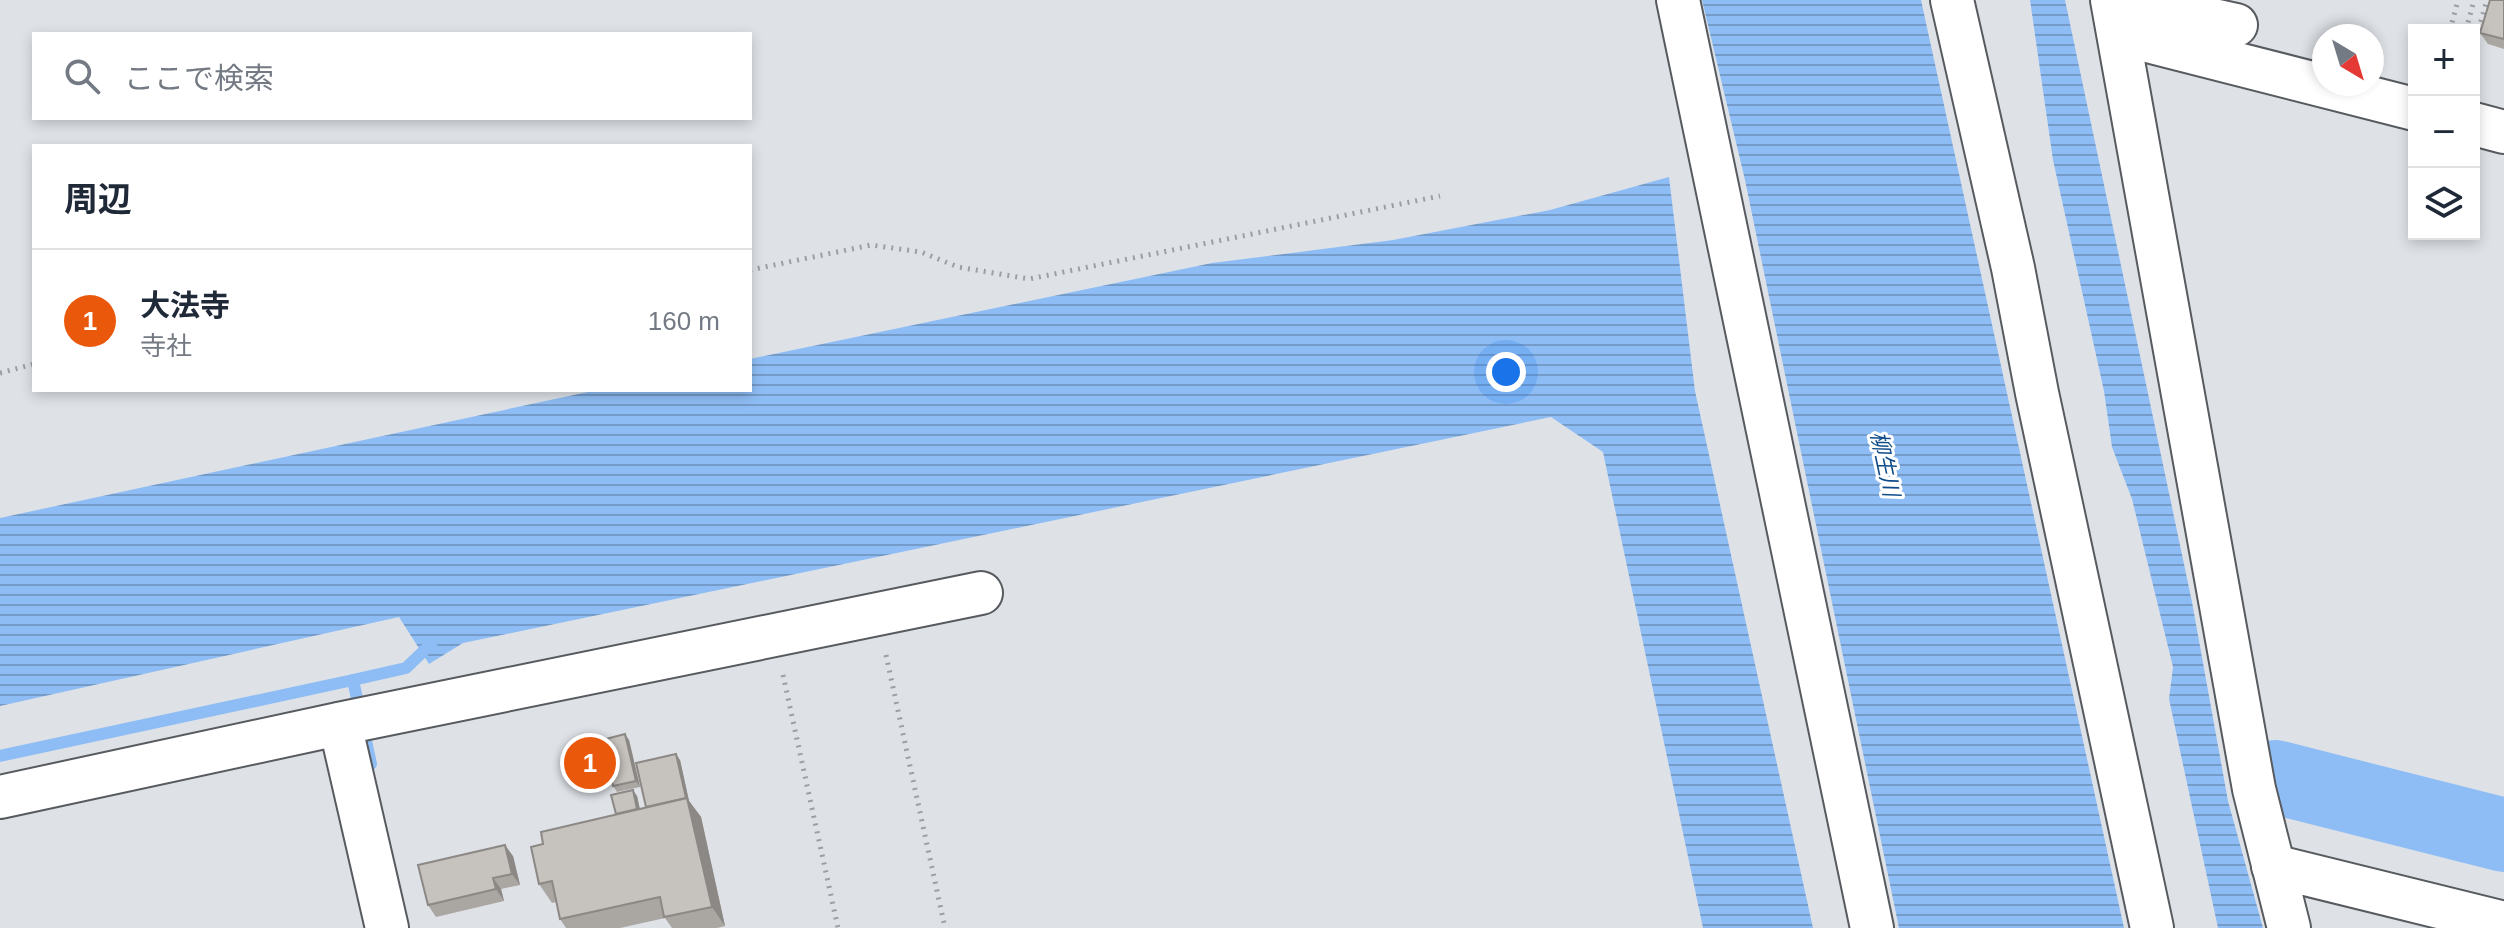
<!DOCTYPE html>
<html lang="ja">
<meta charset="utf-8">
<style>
:root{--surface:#fff;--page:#f2f2f3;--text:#1f2937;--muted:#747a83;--line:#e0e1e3;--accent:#ea580c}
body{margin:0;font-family:Helvetica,"Noto Sans JP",sans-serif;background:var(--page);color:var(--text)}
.controls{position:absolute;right:24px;top:24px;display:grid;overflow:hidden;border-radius:0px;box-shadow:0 4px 12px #0003}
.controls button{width:72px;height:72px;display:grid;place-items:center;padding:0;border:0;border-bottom:2px solid var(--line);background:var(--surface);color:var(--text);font:40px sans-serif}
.compass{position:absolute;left:2312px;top:24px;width:72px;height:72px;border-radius:50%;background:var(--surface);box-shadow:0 4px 12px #0003;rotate:142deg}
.you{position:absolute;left:1506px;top:372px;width:28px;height:28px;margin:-20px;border:6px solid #fff;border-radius:50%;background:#1a73e8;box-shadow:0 0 0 12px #1a73e833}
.badge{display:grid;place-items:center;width:52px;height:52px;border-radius:50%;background:var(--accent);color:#fff;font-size:26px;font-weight:700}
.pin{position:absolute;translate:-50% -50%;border:4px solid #fff;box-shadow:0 2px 8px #0006}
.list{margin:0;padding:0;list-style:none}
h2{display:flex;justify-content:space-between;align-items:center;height:104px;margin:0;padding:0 32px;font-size:34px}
h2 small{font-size:26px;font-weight:400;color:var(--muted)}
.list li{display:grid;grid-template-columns:52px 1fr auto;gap:24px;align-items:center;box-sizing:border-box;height:144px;padding:0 32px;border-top:2px solid var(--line)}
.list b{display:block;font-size:30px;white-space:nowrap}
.list p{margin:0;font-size:26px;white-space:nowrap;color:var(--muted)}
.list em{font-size:26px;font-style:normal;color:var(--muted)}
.icon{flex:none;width:44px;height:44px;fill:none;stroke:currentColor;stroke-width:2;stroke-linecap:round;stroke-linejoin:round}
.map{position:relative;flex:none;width:2504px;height:928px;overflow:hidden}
.search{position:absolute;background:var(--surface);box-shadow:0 4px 12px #0003;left:32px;top:32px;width:720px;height:88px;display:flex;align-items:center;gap:20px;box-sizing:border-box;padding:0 28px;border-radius:0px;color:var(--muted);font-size:30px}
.panel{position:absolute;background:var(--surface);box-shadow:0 4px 12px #0003;left:32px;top:144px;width:720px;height:248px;border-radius:0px}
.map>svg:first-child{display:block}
.water{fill:url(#water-rules)}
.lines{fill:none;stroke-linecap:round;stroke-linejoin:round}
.stream{stroke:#8ebdf5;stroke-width:12}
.river{stroke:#8ebdf5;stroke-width:74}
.minor-casing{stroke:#575a5e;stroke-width:46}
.path{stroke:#9c9ea2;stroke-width:5;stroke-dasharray:2 6;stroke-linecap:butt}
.minor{stroke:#fff;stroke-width:42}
.wall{fill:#aaa7a3}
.shaded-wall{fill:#8b8885}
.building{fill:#c6c2be;stroke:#8b8885;stroke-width:2}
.labels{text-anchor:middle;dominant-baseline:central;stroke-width:6;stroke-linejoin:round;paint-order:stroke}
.water-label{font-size:22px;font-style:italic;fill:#0e4b89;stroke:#fff}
</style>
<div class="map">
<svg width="2504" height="928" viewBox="0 0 2504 928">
<defs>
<pattern id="water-rules" width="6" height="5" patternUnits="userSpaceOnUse" patternTransform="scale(2)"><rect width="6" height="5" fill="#8ebdf5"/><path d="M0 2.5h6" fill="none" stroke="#759bc8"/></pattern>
</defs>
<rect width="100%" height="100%" fill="#dee1e6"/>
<!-- water -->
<g class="water">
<path d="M1702 0H1921L2124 928H1899L1745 180Z"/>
<path d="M2030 0H2065L2192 602 2228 801 2263 928H2218L2169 699 2173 667 2132 499 2112 447 2104 391 2053 160Z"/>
<path d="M1669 177 1695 391 1813 928H1703L1603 452 1551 417 463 643 429 664 399 617 0 706V518L597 390H750V359L1212 263 1393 240 1550 210Z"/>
</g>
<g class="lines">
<!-- stream -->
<g class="stream">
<path d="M0 756 353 680"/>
<path d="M371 764 353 680 406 668 432 643"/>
</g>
<!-- river -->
<path class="river" d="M2275 777 2504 835"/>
<!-- minor casing -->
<g class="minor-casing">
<g id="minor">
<path d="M1678 0 1872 928"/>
<path d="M1952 0 2013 268 2037 393 2152 928"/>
<path d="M2112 0 2254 789 2289 928"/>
<path d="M2121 0 2236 25"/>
<path d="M2120 34 2414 109"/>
<path d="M2474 124 2504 132"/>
<path d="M340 724 387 928"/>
<path d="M0 797 343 723 981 593"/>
<path d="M2273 866 2504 923"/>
</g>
</g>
<!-- path -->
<g class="path">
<path d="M2450 30 2458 0"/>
<path d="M2466 30 2474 0"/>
<path d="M2474 45 2487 0"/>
<path d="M750 270 871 245 921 252 958 267 1029 279 1440 196"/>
<path d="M0 373 34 364"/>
<path d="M886 655 945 928"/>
<path d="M783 675 838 928"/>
</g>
<!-- minor -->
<use href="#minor" class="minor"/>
</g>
<!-- wall -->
<g class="wall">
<path d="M2504 0V49L2488 44 2480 33Z"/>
<path d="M629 740 640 787 617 792 613 786Z"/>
<path d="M680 760 689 801 701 817 725 926 717 928H672L665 918 620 928H566L560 919 556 902 552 903 539 884 543 844 616 814 637 796 640 809 646 807Z"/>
<path d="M513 856 520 885 501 889 504 901 436 917 428 905Z"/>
</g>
<!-- shaded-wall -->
<g class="shaded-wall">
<path d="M625 734 629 740 640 787 636 781Z"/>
<path d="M676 754 680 760 689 801 701 817 725 926 712 907Z"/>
<path d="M633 790 637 796 642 820 638 814Z"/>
<path d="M505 845 513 856 520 885 512 874Z"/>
<path d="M493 878 501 889 504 901 496 889Z"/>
</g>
<!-- building -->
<g class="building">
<path d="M2490 0H2504V39L2480 33Z"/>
<path d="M625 734 636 781 613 786 602 740Z"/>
<path d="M676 754 686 798 646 807 636 763Z"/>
<path d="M633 790 637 809 616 814 611 795Z"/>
<path d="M687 798 712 907 664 917 660 897 560 919 552 881 539 884 531 847 543 844 541 832Z"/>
<path d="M505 845 512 874 493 878 496 889 428 905 418 865Z"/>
</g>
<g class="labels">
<!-- water labels -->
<g class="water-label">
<text transform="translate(1885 464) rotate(78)">柳生川</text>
</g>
</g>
</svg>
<div class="controls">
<button>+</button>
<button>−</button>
<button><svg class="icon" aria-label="layers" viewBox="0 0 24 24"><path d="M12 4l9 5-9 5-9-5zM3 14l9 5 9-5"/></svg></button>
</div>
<svg class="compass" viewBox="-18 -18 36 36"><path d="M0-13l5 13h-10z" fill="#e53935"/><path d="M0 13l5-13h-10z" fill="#747a83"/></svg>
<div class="you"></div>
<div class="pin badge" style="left:590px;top:763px">1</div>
<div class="search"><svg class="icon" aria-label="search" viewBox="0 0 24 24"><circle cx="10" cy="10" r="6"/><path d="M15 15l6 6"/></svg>ここで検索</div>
<section class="panel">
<h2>周辺<small></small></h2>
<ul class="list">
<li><span class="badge">1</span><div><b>大法寺</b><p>寺社</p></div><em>160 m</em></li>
</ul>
</section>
</div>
